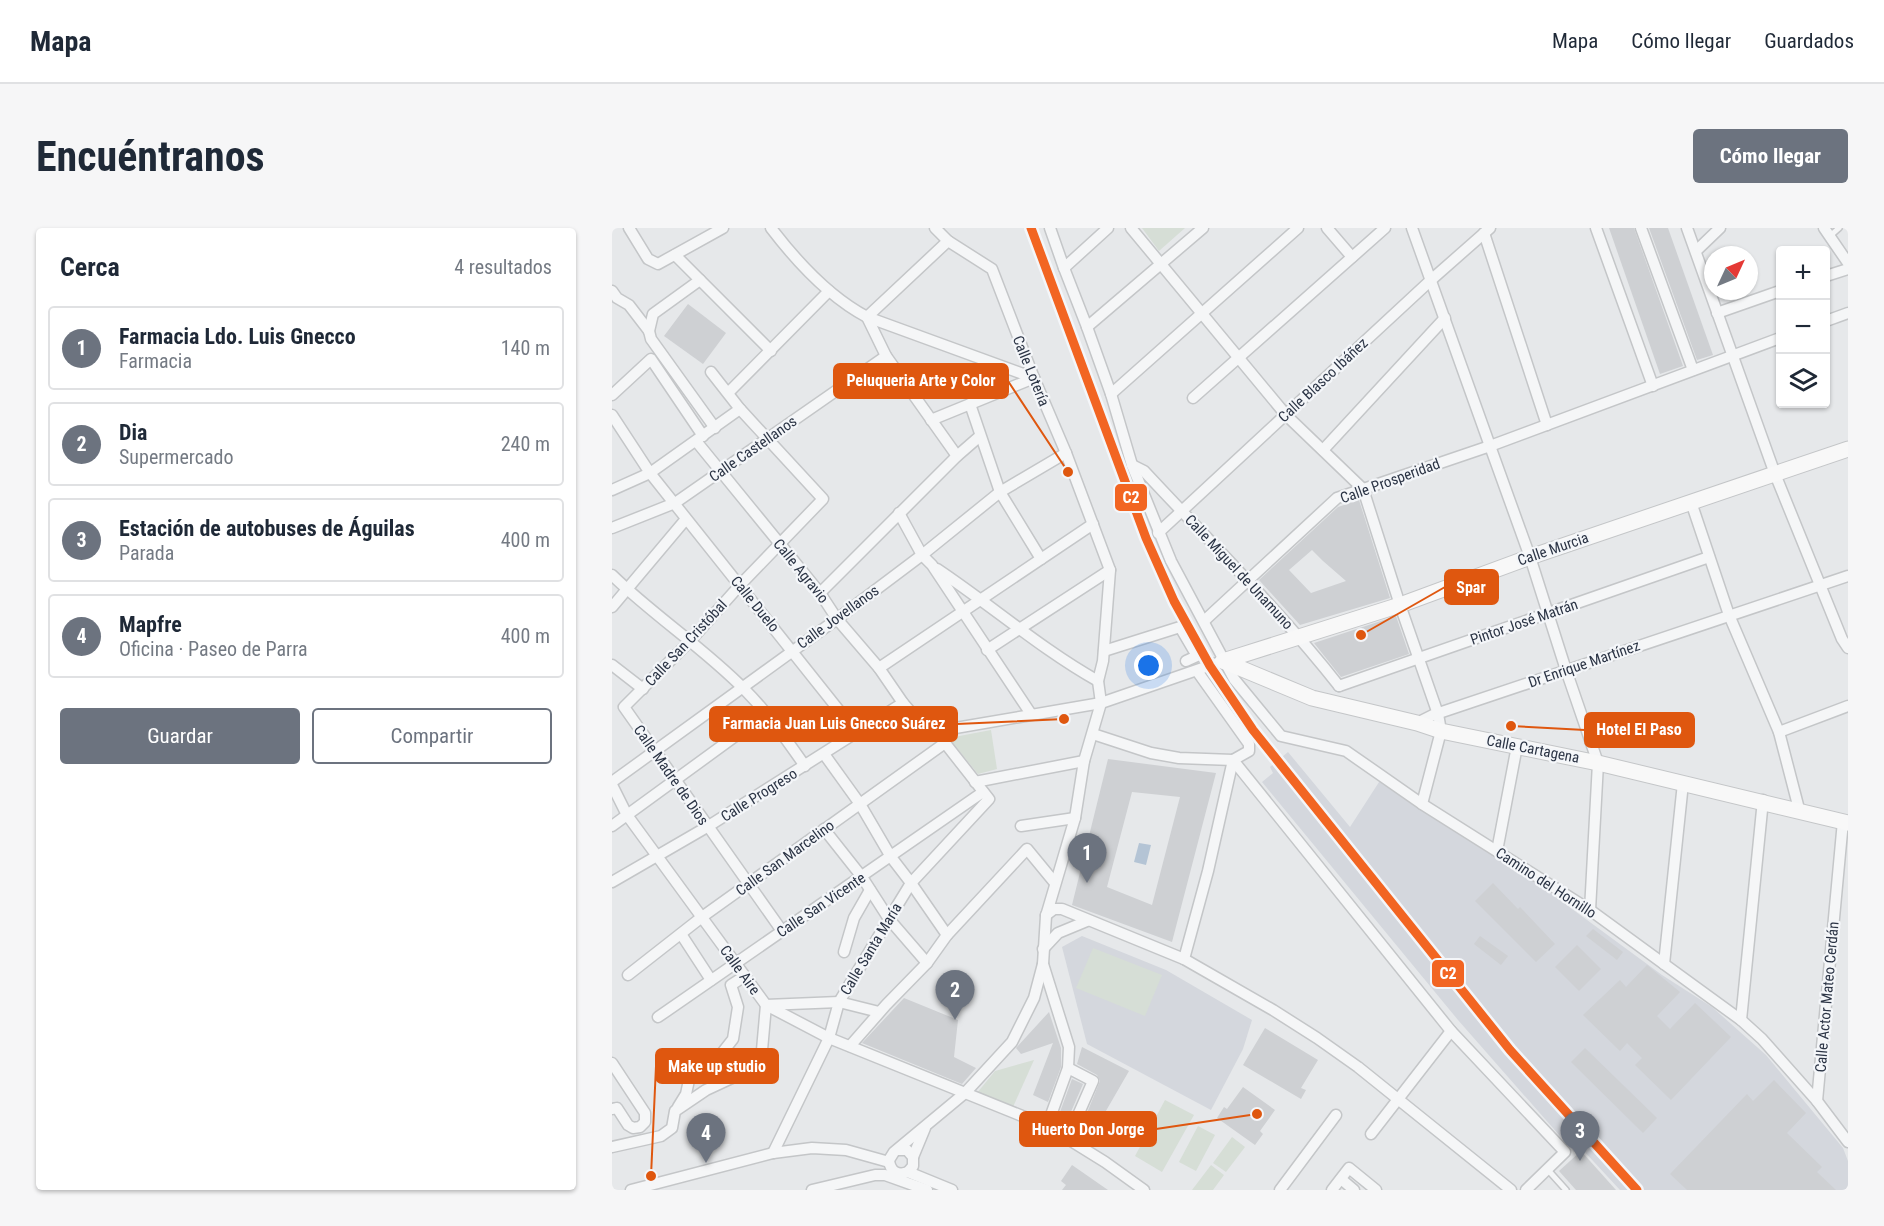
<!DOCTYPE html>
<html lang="es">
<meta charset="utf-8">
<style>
:root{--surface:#fff;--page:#f6f6f7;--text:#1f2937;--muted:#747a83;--line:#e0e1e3;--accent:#6c737f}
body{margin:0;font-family:"Roboto Condensed",sans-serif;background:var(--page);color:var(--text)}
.controls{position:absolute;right:18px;top:18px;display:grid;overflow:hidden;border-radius:6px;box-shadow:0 2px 4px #0004}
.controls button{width:54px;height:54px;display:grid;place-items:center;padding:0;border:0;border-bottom:2px solid var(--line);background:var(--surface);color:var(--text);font:30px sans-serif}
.compass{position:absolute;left:1092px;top:18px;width:54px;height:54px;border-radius:50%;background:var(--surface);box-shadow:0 2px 4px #0004;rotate:46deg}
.you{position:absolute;left:537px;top:438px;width:21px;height:21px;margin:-15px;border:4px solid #fff;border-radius:50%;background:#1a73e8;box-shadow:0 0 0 9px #1a73e833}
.badge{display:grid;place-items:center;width:39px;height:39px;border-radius:50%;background:var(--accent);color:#fff;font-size:20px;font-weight:700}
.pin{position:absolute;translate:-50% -50px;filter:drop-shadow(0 2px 3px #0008)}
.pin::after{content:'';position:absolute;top:32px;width:21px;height:18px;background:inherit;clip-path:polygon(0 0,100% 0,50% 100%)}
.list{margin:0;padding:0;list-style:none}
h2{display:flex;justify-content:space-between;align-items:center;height:78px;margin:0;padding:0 24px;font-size:26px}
h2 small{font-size:20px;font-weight:400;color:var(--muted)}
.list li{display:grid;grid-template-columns:39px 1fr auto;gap:18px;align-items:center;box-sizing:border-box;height:84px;margin:0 12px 12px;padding:0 12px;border:2px solid var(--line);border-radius:6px}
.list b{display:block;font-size:22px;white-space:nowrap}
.list p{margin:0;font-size:20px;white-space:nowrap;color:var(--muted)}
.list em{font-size:20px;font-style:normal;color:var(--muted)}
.actions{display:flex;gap:12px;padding:18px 24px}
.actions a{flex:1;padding:14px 0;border:2px solid var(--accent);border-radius:6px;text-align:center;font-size:21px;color:var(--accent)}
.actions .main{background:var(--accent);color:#fff}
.icon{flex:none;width:33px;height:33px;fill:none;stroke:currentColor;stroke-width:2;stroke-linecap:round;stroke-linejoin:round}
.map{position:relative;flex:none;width:1236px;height:962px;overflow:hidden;border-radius:6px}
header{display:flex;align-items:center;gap:36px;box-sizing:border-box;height:84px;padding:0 30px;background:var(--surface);border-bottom:2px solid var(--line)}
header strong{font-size:28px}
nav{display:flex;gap:33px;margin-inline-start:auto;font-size:21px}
.intro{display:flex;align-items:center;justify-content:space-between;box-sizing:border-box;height:144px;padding:0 36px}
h1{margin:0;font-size:42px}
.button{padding:15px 27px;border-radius:6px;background:var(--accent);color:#fff;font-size:21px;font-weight:700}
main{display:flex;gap:36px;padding:0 36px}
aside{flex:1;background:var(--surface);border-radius:6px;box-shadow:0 2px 4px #0004}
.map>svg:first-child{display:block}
.built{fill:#d4d7dd}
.green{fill:#d6ded6}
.water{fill:#b4c4d5}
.building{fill:#ced0d3;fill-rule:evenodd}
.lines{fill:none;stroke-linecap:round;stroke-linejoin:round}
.lane-casing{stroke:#c4c6c8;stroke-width:8}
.street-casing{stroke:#c4c6c8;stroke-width:13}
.secondary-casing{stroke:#c4c6c8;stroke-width:17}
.lane{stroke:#f5f6f7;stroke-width:5}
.street{stroke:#f5f6f7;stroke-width:10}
.secondary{stroke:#f8f8f8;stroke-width:15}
.rail-1-casing{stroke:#f4f6f9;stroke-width:14}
.rail-1{stroke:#f26522;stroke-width:9}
.labels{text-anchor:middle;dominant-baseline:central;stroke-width:4.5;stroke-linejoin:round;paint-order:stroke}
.street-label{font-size:15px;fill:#2b3445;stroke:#f4f6f9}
.leader{fill:none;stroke:#df570f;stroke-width:2}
.callout-dot{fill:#df570f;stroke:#f4f6f9;stroke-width:2}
.callout{fill:#df570f;stroke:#df570f;stroke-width:2}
.callout-label{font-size:16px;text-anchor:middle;font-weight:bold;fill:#fff}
.line-badge{stroke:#f4f6f9;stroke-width:2}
.badge-label{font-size:16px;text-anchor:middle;font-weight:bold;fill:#fff}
</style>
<header>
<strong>Mapa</strong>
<nav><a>Mapa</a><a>Cómo llegar</a><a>Guardados</a></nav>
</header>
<div class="intro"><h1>Encuéntranos</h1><a class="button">Cómo llegar</a></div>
<main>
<aside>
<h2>Cerca<small>4 resultados</small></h2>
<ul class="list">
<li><span class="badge">1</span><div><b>Farmacia Ldo. Luis Gnecco</b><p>Farmacia</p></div><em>140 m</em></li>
<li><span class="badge">2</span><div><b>Dia</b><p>Supermercado</p></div><em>240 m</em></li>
<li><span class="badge">3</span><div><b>Estación de autobuses de Águilas</b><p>Parada</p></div><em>400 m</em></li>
<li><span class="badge">4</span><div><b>Mapfre</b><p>Oficina · Paseo de Parra</p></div><em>400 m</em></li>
</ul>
<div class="actions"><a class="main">Guardar</a><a>Compartir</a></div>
</aside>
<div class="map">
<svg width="1236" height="962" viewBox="0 0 1236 962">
<rect width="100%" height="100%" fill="#e6e8ea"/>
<!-- built -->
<g class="built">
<path d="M676 524 738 599 769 551 926 656 1050 747 1100 779 1154 827 1231 920 1236 933V962H1008L969 920 962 924 846 792 650 554 661 545 658 539Z"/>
<path d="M470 708 554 742 640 792 631 821 599 882 475 816 450 719Z"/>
</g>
<!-- green -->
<g class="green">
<path d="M530 0H573L547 23Z"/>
<path d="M379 502 385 541 366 546 340 514 342 509Z"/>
<path d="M481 720 550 747 533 788 464 760Z"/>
<path d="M422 832 401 879 365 865 383 843Z"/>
<path d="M553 872 582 887 550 944 523 928Z"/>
<path d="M586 898 603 907 584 943 567 934Z"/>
<path d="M620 909 633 919 614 944 601 935Z"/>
<path d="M599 937 612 947 601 962H580Z"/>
</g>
<!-- water -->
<path class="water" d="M527 615 539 617 534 637 522 634Z"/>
<!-- building -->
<g class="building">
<path d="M997 0H1022L1071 138 1048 146Z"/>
<path d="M1037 0H1056L1101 127 1085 132Z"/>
<path d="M76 76 114 105 91 136 52 108Z"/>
<path d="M747 272 778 370 688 397 647 352 726 279ZM700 322 711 333 734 353 699 365 677 342Z"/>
<path d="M784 388 797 426 729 449 702 415Z"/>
<path d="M496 531 604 545 560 714 460 677ZM520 564 568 569 540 677 495 659Z"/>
<path d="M881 655 906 681 908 679 943 716 924 734 863 673Z"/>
<path d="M981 701 1011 724 1005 732 974 708Z"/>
<path d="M868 708 896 728 889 737 862 716Z"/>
<path d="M965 717 989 741 967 763 943 739Z"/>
<path d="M1035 737 1068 764 1045 788 1058 801 1083 775 1119 809 1059 872 1023 837 1030 830 1015 815 1008 823 971 787 1008 752 1014 759Z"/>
<path d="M292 770 346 792 342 829 364 840 350 856 250 815Z"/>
<path d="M437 784 449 820V839L436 874 421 867 441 815 409 826 404 820Z"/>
<path d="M653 800 706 832 689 860 694 862 689 871 631 837Z"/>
<path d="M470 819 517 843 476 914 466 907 488 853 485 847 465 836Z"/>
<path d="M973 820 1045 890 1031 905 959 834Z"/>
<path d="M460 851 471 856 452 900 444 895Z"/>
<path d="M1162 852 1194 885 1175 905 1210 939 1205 944 1224 962H1075L1058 946 1135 866 1141 873Z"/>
<path d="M631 859 663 882 648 903 651 906 643 917 605 890 612 879 615 881Z"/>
<path d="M969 923 1004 962H964L947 943Z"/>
<path d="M460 937 496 962H450L454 957 449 953Z"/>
</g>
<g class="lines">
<!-- lane casing -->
<g class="lane-casing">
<g id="lane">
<path d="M1218 8 1227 0"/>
<path d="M936 942 954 962"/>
</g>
</g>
<!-- street casing -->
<g class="street-casing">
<g id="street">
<path d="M17 0 36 31 46 36 111 0"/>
<path d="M159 0C185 34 217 69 255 89L422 150"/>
<path d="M323 0 336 13 380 41 422 150 454 225 498 342 491 433 486 453 489 475 472 533 463 590 434 688 431 736 422 770 400 814 353 865 282 924 277 932C278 943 285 948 296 944L340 962"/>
<path d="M438 0 452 40"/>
<path d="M496 0 452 40 475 99 591 0"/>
<path d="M519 0 674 187 751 261 788 377 826 486 829 503 810 576"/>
<path d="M715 0 740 29"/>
<path d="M800 0 878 218 1168 110"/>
<path d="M984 0 1041 158"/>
<path d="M1029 0 1081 142"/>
<path d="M1075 0 1163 246 1230 411 1236 420"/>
<path d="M1212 0 1236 35"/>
<path d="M872 5 935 197"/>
<path d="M1084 23 1108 0"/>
<path d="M63 27 159 123"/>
<path d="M1214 48 1236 41"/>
<path d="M88 52 41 86 37 103 39 111 103 200"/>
<path d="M0 63 5 70 17 77 37 103"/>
<path d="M1105 85 1168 63"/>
<path d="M255 89 274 128 345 228"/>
<path d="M255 89 336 13"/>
<path d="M1214 93 1236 85"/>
<path d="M475 99 499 166 520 237 559 333 622 451 669 508 734 523 810 576 978 682 1052 736 1129 792 1150 811 1205 873 1236 914"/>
<path d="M99 144 128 181 211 271 128 357 79 412 12 479 170 703"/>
<path d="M117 164 217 63"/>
<path d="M499 166 686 0"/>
<path d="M0 167 39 131 91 208"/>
<path d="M581 170 773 0"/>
<path d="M358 176 388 264 429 331"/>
<path d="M0 187 38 245 245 505"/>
<path d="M319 192 422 150"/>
<path d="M84 213 208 365 225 391 267 440 291 475 304 490 326 503 333 515 377 571 299 655 277 691 227 774 217 810 161 925"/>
<path d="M711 222 833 90"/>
<path d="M520 237 532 243C598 314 667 382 727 458"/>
<path d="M0 262 38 245 128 181"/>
<path d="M1079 274 1117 387 1167 504 1187 581"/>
<path d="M287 285 310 327 320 337 419 486"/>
<path d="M0 300 63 275 274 128"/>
<path d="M546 305 819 52 878 0"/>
<path d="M325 341C379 377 429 421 486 453"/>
<path d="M0 347C42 388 92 420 133 462 156 485 174 511 193 538"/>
<path d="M208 365 345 228 368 208"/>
<path d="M0 379 74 291"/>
<path d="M592 393 725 270 878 218 918 329 954 442 986 535 978 682"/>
<path d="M375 422 498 342"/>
<path d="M492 423 568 399 585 428 574 433"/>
<path d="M0 437 31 461"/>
<path d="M267 440 481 296"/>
<path d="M727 458 1097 329"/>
<path d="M805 495 821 487 1236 348"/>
<path d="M326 503 489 475 611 433"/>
<path d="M1167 504 1236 478"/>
<path d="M481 506 539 525 567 530 621 532 637 523V516L585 443"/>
<path d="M212 526 248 576 279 629 299 655 335 707"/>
<path d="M621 532 839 803 953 924 914 962"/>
<path d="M0 554 225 391 310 327 388 264 454 225"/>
<path d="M363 554 472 533"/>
<path d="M0 557 15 587 154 777 217 810 435 898 493 934 532 962"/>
<path d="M0 598 155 485"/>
<path d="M409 598 463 590"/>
<path d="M212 601 250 649 277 691 315 735"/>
<path d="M885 623 905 518"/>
<path d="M0 654 95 599 291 475"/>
<path d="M434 687 442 681H450L572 731 661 782 705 810 746 839 899 962"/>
<path d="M69 706 99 752"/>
<path d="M431 721 446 705 475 693"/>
<path d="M232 724 242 690 258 662"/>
<path d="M572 731 596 643 621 532"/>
<path d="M431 736 457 819 456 840 435 898"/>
<path d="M1052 736 1071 555"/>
<path d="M16 747 90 689 333 515"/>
<path d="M46 789 371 564"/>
<path d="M1129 792 1151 572"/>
<path d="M238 818 274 777 315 735 335 707 415 621 443 655"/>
<path d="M0 835 33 885V894L28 899 21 900 16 897 5 880 0 881"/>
<path d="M456 840 481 853 456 910"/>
<path d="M1205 873 1231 593"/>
<path d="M66 879 74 866 77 852 110 825 121 811 126 779 119 757 133 748"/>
<path d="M759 906 839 803"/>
<path d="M0 919 49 908 60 900 63 883 94 862 137 842 150 822 154 777 227 774 267 784"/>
<path d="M286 922H295L301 929V938L296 944"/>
<path d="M301 929 313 900"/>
<path d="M729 951 742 962"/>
<path d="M19 962 161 925 200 920 234 922 277 934"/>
<path d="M200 962 263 947H273L315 962"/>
<path d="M668 962 724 887"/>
<path d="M720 962 737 940 764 962"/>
</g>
</g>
<!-- secondary casing -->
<g class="secondary-casing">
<g id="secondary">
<path d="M611 433 788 377 918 329 1236 221"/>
<path d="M611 433 700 470 805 495 829 503 986 535 1236 595"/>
</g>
</g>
<!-- lane -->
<use href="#lane" class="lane"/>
<!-- street -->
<use href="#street" class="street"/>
<!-- secondary -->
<use href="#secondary" class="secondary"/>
<!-- rail-1 casing -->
<g class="rail-1-casing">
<path id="rail-1" d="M419 0 534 310 562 373 598 438 641 502 898 822 1025 962"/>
</g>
<!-- rail-1 -->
<use href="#rail-1" class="rail-1"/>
</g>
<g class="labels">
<!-- street labels -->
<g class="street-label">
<text transform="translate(419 143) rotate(68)">Calle Lotería</text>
<text transform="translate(711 152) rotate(-43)">Calle Blasco Ibáñez</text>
<text transform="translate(141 221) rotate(-35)">Calle Castellanos</text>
<text transform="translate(778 253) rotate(-20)">Calle Prosperidad</text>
<text transform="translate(941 321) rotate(-19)">Calle Murcia</text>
<text transform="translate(189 343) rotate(51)">Calle Agravio</text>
<text transform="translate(627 344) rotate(47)">Calle Miguel de Unamuno</text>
<text transform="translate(143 376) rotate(51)">Calle Duelo</text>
<text transform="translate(226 389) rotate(-36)">Calle Jovellanos</text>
<text transform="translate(912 394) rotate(-19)">Pintor José Matrán</text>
<text transform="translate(74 415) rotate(-47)">Calle San Cristóbal</text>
<text transform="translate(972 436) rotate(-19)">Dr Enrique Martínez</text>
<text transform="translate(921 521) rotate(11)">Calle Cartagena</text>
<text transform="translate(59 547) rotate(55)">Calle Madre de Dios</text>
<text transform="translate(147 567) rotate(-32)">Calle Progreso</text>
<text transform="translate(173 630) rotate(-36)">Calle San Marcelino</text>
<text transform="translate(934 655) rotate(33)">Camino del Hornillo</text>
<text transform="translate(209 677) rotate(-34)">Calle San Vicente</text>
<text transform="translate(259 721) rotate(-59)">Calle Santa María</text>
<text transform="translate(128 742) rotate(54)">Calle Aire</text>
<text transform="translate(1215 769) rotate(-85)">Calle Actor Mateo Cerdán</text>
</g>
</g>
<!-- callouts -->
<path class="leader" d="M456 244L396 153M749 407L833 359M452 491L345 496M899 498L973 502M39 948L44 838M645 886L544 901"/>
<g class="callout-dot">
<circle cx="456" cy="244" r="6"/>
<circle cx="749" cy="407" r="6"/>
<circle cx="452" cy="491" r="6"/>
<circle cx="899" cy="498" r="6"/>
<circle cx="39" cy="948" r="6"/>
<circle cx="645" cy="886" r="6"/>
</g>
<g class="callout">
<rect x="222" y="136" width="174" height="34" rx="6"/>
<rect x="833" y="342" width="53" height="34" rx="6"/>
<rect x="98" y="479" width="247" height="34" rx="6"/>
<rect x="973" y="485" width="109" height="34" rx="6"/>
<rect x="44" y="821" width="122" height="34" rx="6"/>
<rect x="408" y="884" width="136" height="34" rx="6"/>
</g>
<g class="callout-label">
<text x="309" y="158">Peluqueria Arte y Color</text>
<text x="859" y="365">Spar</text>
<text x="222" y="501">Farmacia Juan Luis Gnecco Suárez</text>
<text x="1027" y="507">Hotel El Paso</text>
<text x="105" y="844">Make up studio</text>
<text x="476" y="907">Huerto Don Jorge</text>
</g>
<g class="line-badge">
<rect x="502" y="255" width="34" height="29" rx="6" fill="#f26522"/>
<rect x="819" y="731" width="34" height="29" rx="6" fill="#f26522"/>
</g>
<g class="badge-label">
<text x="519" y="275">C2</text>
<text x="836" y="751">C2</text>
</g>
</svg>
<div class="controls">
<button>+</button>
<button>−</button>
<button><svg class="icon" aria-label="layers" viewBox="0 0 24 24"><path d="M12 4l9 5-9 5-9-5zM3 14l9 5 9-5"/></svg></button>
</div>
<svg class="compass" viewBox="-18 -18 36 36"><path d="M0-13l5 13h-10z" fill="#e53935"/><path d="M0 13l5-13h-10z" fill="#747a83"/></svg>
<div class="you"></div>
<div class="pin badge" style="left:475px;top:655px">1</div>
<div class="pin badge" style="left:343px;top:792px">2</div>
<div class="pin badge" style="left:968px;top:933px">3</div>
<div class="pin badge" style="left:94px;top:935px">4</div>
</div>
</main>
